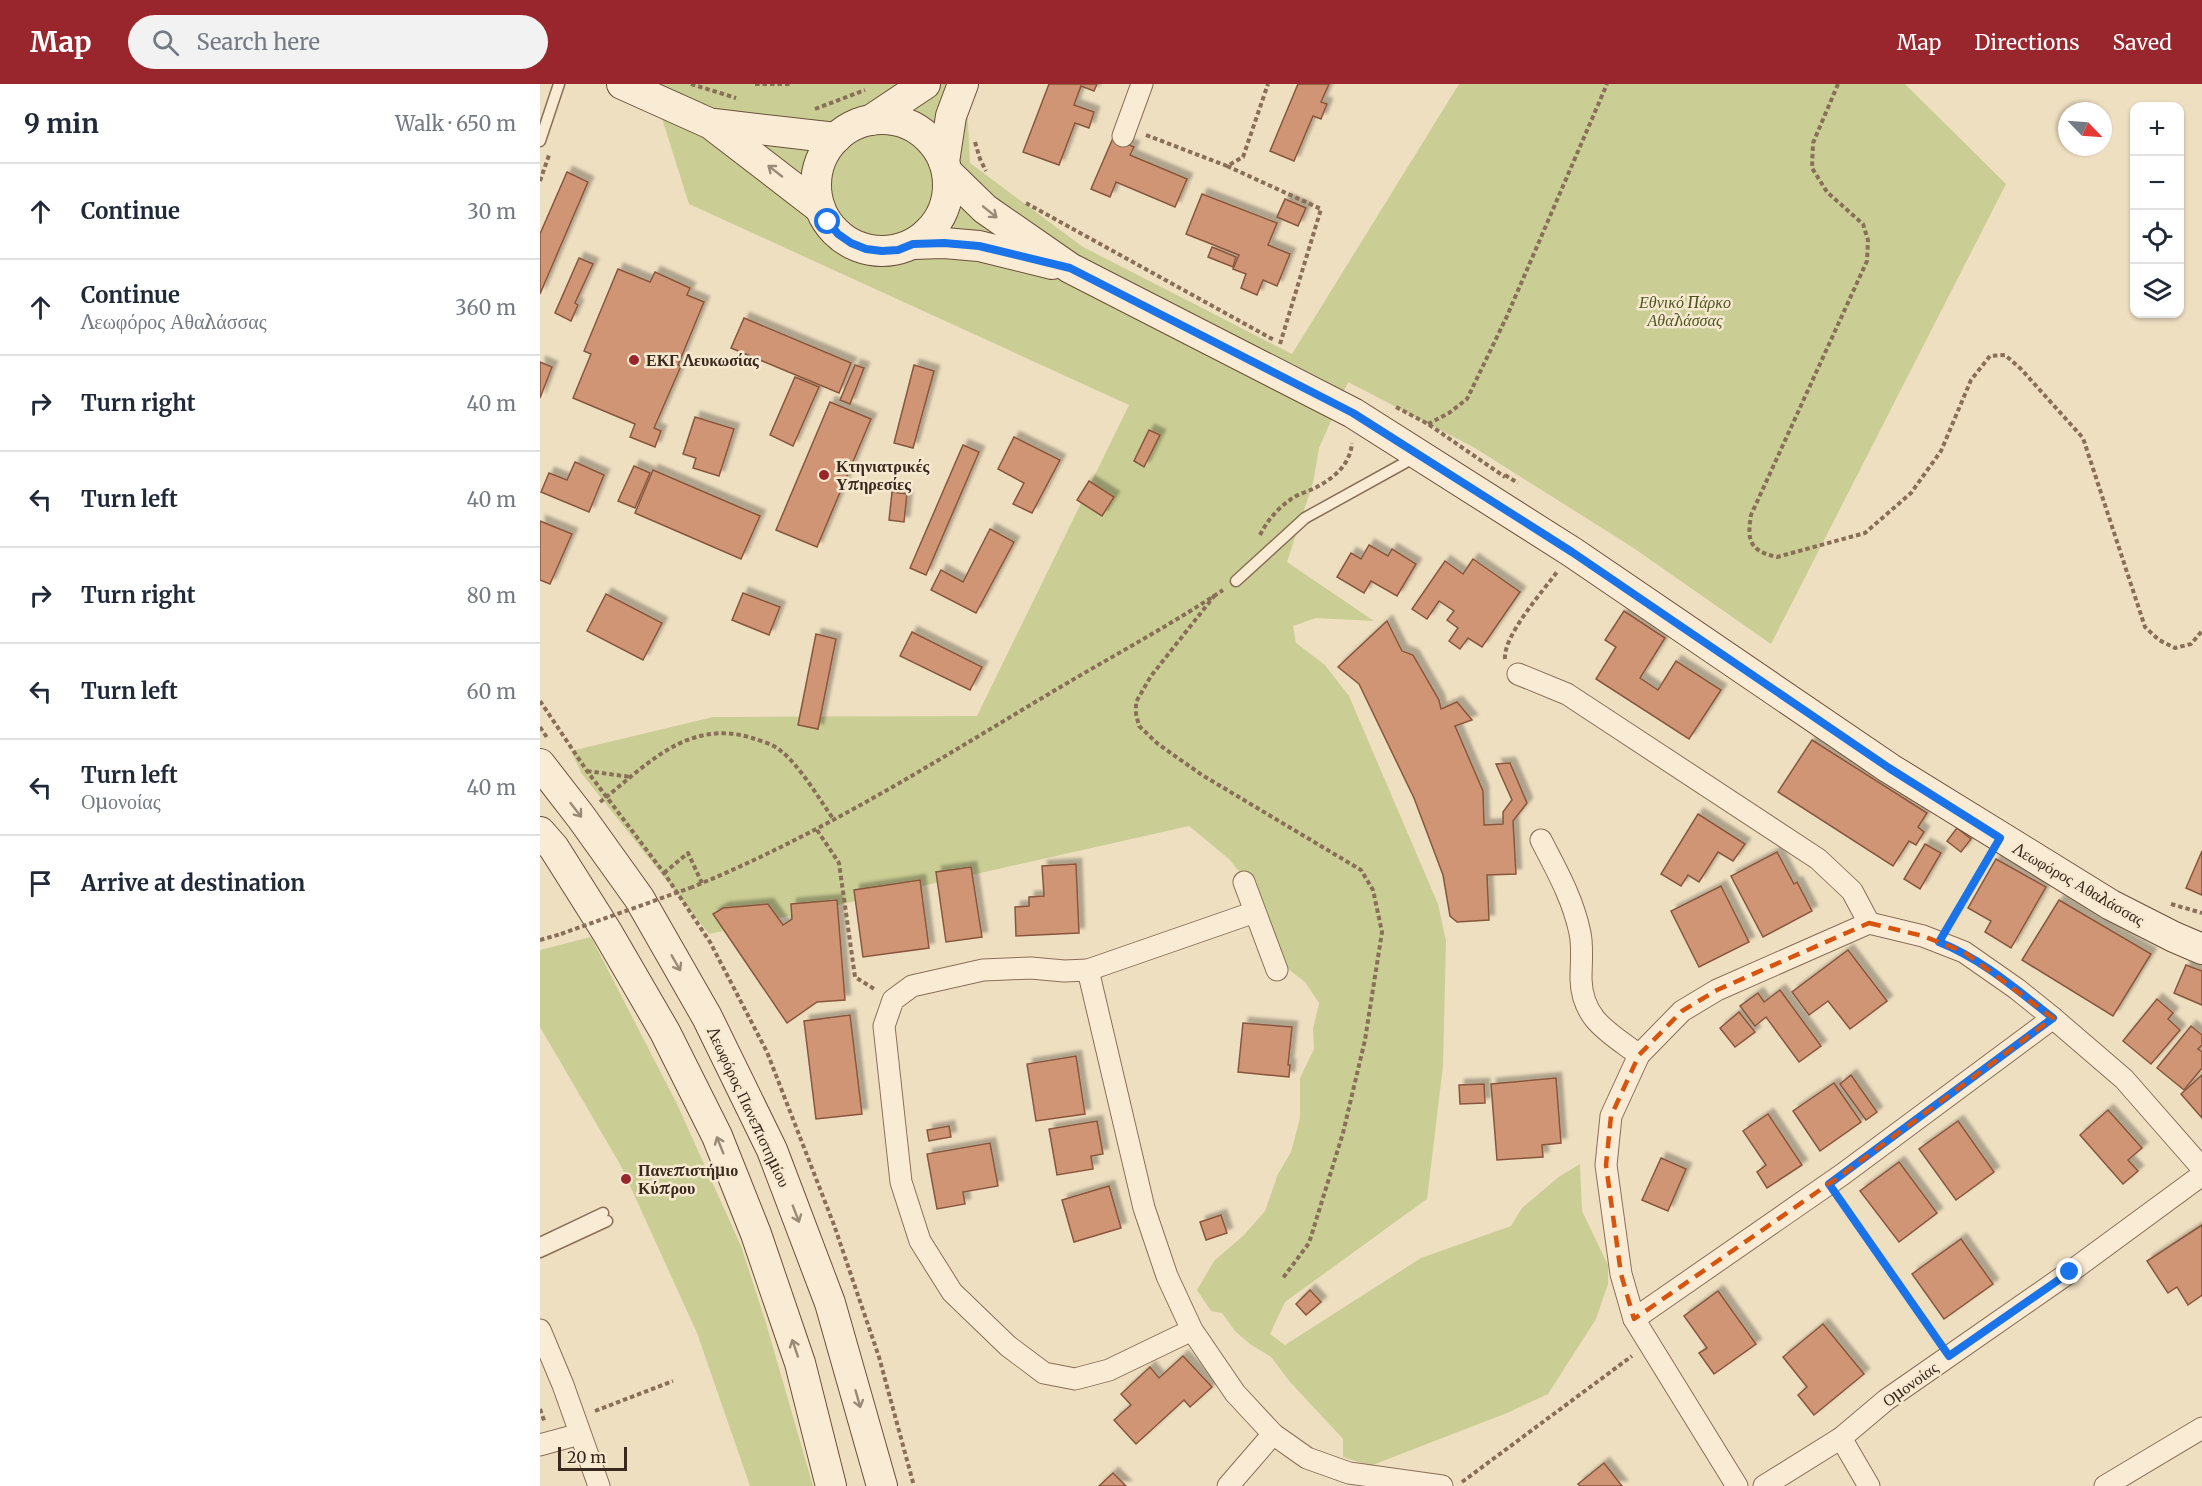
<!DOCTYPE html>
<meta charset="utf-8">
<style>
:root{--surface:#fff;--page:#f2f2f3;--text:#1f2937;--muted:#747a83;--line:#e0e1e3;--accent:#9a262d}
body{margin:0;font-family:Merriweather,serif;background:var(--page);color:var(--text)}
.controls{position:absolute;right:18px;top:18px;display:grid;overflow:hidden;border-radius:12px;box-shadow:0 2px 4px #0004}
.controls button{width:54px;height:54px;display:grid;place-items:center;padding:0;border:0;border-bottom:2px solid var(--line);background:var(--surface);color:var(--text);font:30px sans-serif}
.compass{position:absolute;left:1518px;top:18px;width:54px;height:54px;border-radius:50%;background:var(--surface);box-shadow:0 2px 4px #0004;rotate:115deg}
.scale{position:absolute;left:18px;bottom:15px;width:69px;box-sizing:border-box;padding-left:6px;border:3px solid #38281d;border-top:0;font-size:16px;line-height:21px;white-space:nowrap;color:#38281d;-webkit-text-stroke:4px #f6e9d0;paint-order:stroke}
.stop{position:absolute;width:18px;height:18px;margin:-14px;border:4px solid #1a73e8;border-radius:50%;background:#fff}
.stop.end{background:#1a73e8;border-color:#fff;box-shadow:0 2px 6px #0008}
.list{margin:0;padding:0;list-style:none}
h2{display:flex;justify-content:space-between;align-items:center;height:78px;margin:0;padding:0 24px;font-size:26px}
h2 small{font-size:20px;font-weight:400;color:var(--muted)}
.list li{display:grid;grid-template-columns:39px 1fr auto;gap:18px;align-items:center;box-sizing:border-box;height:96px;padding:0 24px;border-top:2px solid var(--line)}
.list b{display:block;font-size:22px;white-space:nowrap}
.list p{margin:0;font-size:20px;white-space:nowrap;color:var(--muted)}
.list em{font-size:20px;font-style:normal;color:var(--muted)}
.icon{flex:none;width:33px;height:33px;fill:none;stroke:currentColor;stroke-width:2;stroke-linecap:round;stroke-linejoin:round}
.map{position:relative;flex:none;width:1662px;height:1402px;overflow:hidden}
header{display:flex;align-items:center;gap:36px;box-sizing:border-box;height:84px;padding:0 30px;background:var(--accent);color:#fff}
header strong{font-size:28px}
nav{display:flex;gap:33px;margin-inline-start:auto;font-size:21px}
.search{width:420px;height:54px;background:var(--page);display:flex;align-items:center;gap:15px;box-sizing:border-box;padding:0 21px;border-radius:33px;color:var(--muted);font-size:22px}
main{display:flex}
aside{flex:1;background:var(--surface)}
.map>svg:first-child{display:block}
.green{fill:#cace94}
.building{fill:#cf9575;stroke:#89573d;stroke-width:1.5;filter:url(#shadow)}
.lines{fill:none;stroke-linecap:round;stroke-linejoin:round}
.lane-casing{stroke:#896f58;stroke-width:13}
.street-casing{stroke:#896f58;stroke-width:23}
.secondary-casing{stroke:#6b503b;stroke-width:32}
.path{stroke:#896f58;stroke-width:4;stroke-dasharray:4.5 3;stroke-linecap:butt}
.lane{stroke:#faecd4;stroke-width:10}
.street{stroke:#faecd4;stroke-width:21}
.secondary{stroke:#faecd4;stroke-width:30}
.path-bridge{stroke:#896f58;stroke-width:4;stroke-dasharray:4.5 3;stroke-linecap:butt}
.oneway{stroke:#998a78}
.route{stroke:#1a73e8;stroke-width:8}
.marked{fill:none;stroke:#d6540e;stroke-width:4.5;stroke-dasharray:12 8;stroke-linejoin:round}
.poi-dot{fill:#9a262d;stroke:#f6e9d0;stroke-width:2}
.labels{text-anchor:middle;dominant-baseline:central;stroke-width:5;stroke-linejoin:round;paint-order:stroke}
.park-label{font-size:16px;font-style:italic;fill:#4c5522;stroke:#f6e9d0}
.poi-label{font-size:16px;font-weight:bold;fill:#38281d;stroke:#f6e9d0;text-anchor:start}
.street-label{font-size:16px;fill:#38281d;stroke:#f6e9d0}
</style>
<header>
<strong>Map</strong>
<div class="search"><svg class="icon" aria-label="search" viewBox="0 0 24 24"><circle cx="10" cy="10" r="6"/><path d="M15 15l6 6"/></svg>Search here</div>
<nav><a>Map</a><a>Directions</a><a>Saved</a></nav>
</header>
<main>
<aside>
<h2>9 min<small>Walk · 650 m</small></h2>
<ul class="list">
<li><svg class="icon" aria-label="ahead" viewBox="0 0 24 24"><path d="M12 20V5M6 11l6-6 6 6"/></svg><div><b>Continue</b></div><em>30 m</em></li>
<li><svg class="icon" aria-label="ahead" viewBox="0 0 24 24"><path d="M12 20V5M6 11l6-6 6 6"/></svg><div><b>Continue</b><p>Λεωφόρος Αθαλάσσας</p></div><em>360 m</em></li>
<li><svg class="icon" aria-label="right" viewBox="0 0 24 24"><path d="M7 20v-9h11M14 6l5 5-5 5"/></svg><div><b>Turn right</b></div><em>40 m</em></li>
<li><svg class="icon" aria-label="left" viewBox="0 0 24 24"><path d="M17 20v-9H6M10 6l-5 5 5 5"/></svg><div><b>Turn left</b></div><em>40 m</em></li>
<li><svg class="icon" aria-label="right" viewBox="0 0 24 24"><path d="M7 20v-9h11M14 6l5 5-5 5"/></svg><div><b>Turn right</b></div><em>80 m</em></li>
<li><svg class="icon" aria-label="left" viewBox="0 0 24 24"><path d="M17 20v-9H6M10 6l-5 5 5 5"/></svg><div><b>Turn left</b></div><em>60 m</em></li>
<li><svg class="icon" aria-label="left" viewBox="0 0 24 24"><path d="M17 20v-9H6M10 6l-5 5 5 5"/></svg><div><b>Turn left</b><p>Ομονοίας</p></div><em>40 m</em></li>
<li><svg class="icon" aria-label="arrive" viewBox="0 0 24 24"><path d="M6 21V4h12l-3 4 3 4H6"/></svg><div><b>Arrive at destination</b></div></li>
</ul>
</aside>
<div class="map">
<svg width="1662" height="1402" viewBox="0 0 1662 1402">
<defs>
<filter id="shadow"><feDropShadow dx="5.5" dy="-5.5" stdDeviation="1.5" flood-color="#0004"/></filter>
</defs>
<rect width="100%" height="100%" fill="#efdfc1"/>
<!-- green -->
<g class="green">
<path d="M99 0H426L430 79 543 163 752 270 919 0H1365L1466 100 1231 560 1092 463 935 364 808 298 779 364 773 399 747 478 834 537 776 534 753 542 756 559 785 581 809 612 898 820 906 857 903 982 887 1115 745 1218 730 1250 745 1261 881 1174 971 1142 982 1124 1020 1092 1040 1080 1042 1127 1068 1181V1200L1056 1235 1008 1310 967 1329 830 1382 803 1373V1355L750 1298 731 1273 710 1260 695 1247 682 1229 671 1227 657 1206 674 1177 704 1151 725 1127 738 1090 751 1068 760 1034V994L774 965 773 945 779 919 765 898 735 875 715 807 689 775 649 742 169 850 42 690 31 667 173 633 437 632 589 321 149 120 113 6Z"/>
<path d="M51 853 137 1020 201 1162 226 1239 273 1402H210L157 1249 81 1082 0 943V866Z"/>
</g>
<!-- building -->
<g class="building">
<path d="M509 0H557L554 7 541 2 534 21 554 28 549 44 535 39 519 81 483 68Z"/>
<path d="M758 0H789L781 18 787 20 781 35 773 32 754 77 730 67Z"/>
<path d="M573 54 594 63 590 71 647 95 635 123 576 98 570 113 551 105Z"/>
<path d="M27 88 48 98 0 210V150Z"/>
<path d="M662 110 737 139 728 161 750 170 737 202 723 196 717 211 701 204 706 190 693 185 699 171 646 150Z"/>
<path d="M745 115 766 124 758 142 737 133Z"/>
<path d="M672 163 696 173 693 183 668 173Z"/>
<path d="M39 174 53 180 35 219 38 221 31 237 15 229Z"/>
<path d="M78 185 110 198 115 188 150 204 147 211 164 218 138 281 141 282 114 344 121 347 115 363 90 353 95 340 33 314 51 270 44 267Z"/>
<path d="M204 234 311 279 299 309 191 264Z"/>
<path d="M0 278 12 283 0 314Z"/>
<path d="M315 281 324 284 310 320 300 316Z"/>
<path d="M374 281 394 287 373 364 354 359Z"/>
<path d="M255 293 279 303 253 362 230 351Z"/>
<path d="M290 318 331 335 277 463 236 446Z"/>
<path d="M155 333 194 345 179 392 153 384 156 374 143 370Z"/>
<path d="M609 346 620 351 604 383 594 377Z"/>
<path d="M474 353 520 376 492 429 473 420 484 399 458 385Z"/>
<path d="M423 361 439 368 386 491 370 484Z"/>
<path d="M35 378 64 391 49 428 1 408 9 389 27 396Z"/>
<path d="M94 382 110 389 95 424 78 417Z"/>
<path d="M113 386 220 432 201 475 95 429Z"/>
<path d="M549 397 574 413 562 432 537 416Z"/>
<path d="M352 408 367 410 364 438 349 436Z"/>
<path d="M0 437 32 450 10 500 0 496Z"/>
<path d="M450 445 474 458 436 529 391 506 401 486 423 498Z"/>
<path d="M829 461 848 472 852 465 876 480 857 512 831 497 824 509 797 493 811 469 821 475Z"/>
<path d="M933 475 980 508 942 563 928 554 920 565 909 557 918 544 907 536 914 527 899 517 887 535 872 525 905 477 923 490Z"/>
<path d="M203 509 240 523 229 551 192 536Z"/>
<path d="M66 510 122 539 103 576 47 547Z"/>
<path d="M1084 527 1125 554 1100 594 1118 606 1136 577 1181 606 1149 655 1056 595 1076 563 1065 556Z"/>
<path d="M847 537 862 567 873 571 899 616 901 625 917 618 932 636 915 642 943 707 944 741 963 740V728L972 716 956 680 970 679 987 719 973 737 976 790 947 791 949 836 917 838 910 832 903 791 874 714 819 600 798 583Z"/>
<path d="M372 548 442 583 430 606 360 572Z"/>
<path d="M276 550 296 555 278 645 258 641Z"/>
<path d="M1272 656 1387 729 1378 743 1384 748 1376 761 1369 757 1353 782 1238 708Z"/>
<path d="M1158 730 1205 760 1193 777 1178 768 1159 798 1148 791 1141 802 1121 790Z"/>
<path d="M1417 744 1431 755 1421 768 1407 757Z"/>
<path d="M1385 760 1401 769 1380 805 1364 795Z"/>
<path d="M1662 767V811L1646 804Z"/>
<path d="M1237 768 1254 800 1257 798 1272 827 1223 853 1191 792Z"/>
<path d="M1456 775 1506 803 1471 864 1445 848 1451 837 1428 824Z"/>
<path d="M536 780 539 849 476 852 475 823 489 822V813L504 812 502 782Z"/>
<path d="M431 783 442 853 406 858 396 788Z"/>
<path d="M380 796 389 864 323 873 314 806Z"/>
<path d="M1181 802 1209 858 1159 883 1131 827Z"/>
<path d="M297 816 305 916 277 918 247 939 173 830 183 824 228 820 243 841 252 835 251 820Z"/>
<path d="M1519 816 1611 870 1573 932 1482 876Z"/>
<path d="M1308 866 1347 917 1310 945 1288 917 1269 931 1252 908Z"/>
<path d="M1646 881 1662 887V921L1634 909Z"/>
<path d="M1240 906 1281 962 1259 978 1226 933 1215 942 1200 922 1218 909 1224 918Z"/>
<path d="M1617 915 1633 929 1628 935 1640 946 1611 980 1583 957Z"/>
<path d="M1199 928 1215 948 1195 963 1180 944Z"/>
<path d="M310 931 322 1030 276 1035 264 937Z"/>
<path d="M703 939 752 943 748 981H750L749 993 698 988Z"/>
<path d="M1651 942 1662 951V961L1658 965 1662 968V984L1644 1006 1617 984Z"/>
<path d="M536 972 545 1030 496 1037 487 980Z"/>
<path d="M1311 991 1337 1028 1326 1036 1300 1000Z"/>
<path d="M1662 991V1034L1641 1010Z"/>
<path d="M1016 994 1021 1059 1002 1061 1003 1073 957 1076 951 1000Z"/>
<path d="M1294 999 1321 1038 1280 1067 1253 1027Z"/>
<path d="M944 1000 945 1019 920 1020 919 1001Z"/>
<path d="M1568 1026 1602 1064 1588 1076 1598 1087 1583 1100 1540 1051Z"/>
<path d="M1228 1030 1262 1081 1227 1104 1217 1088 1226 1081 1203 1047Z"/>
<path d="M557 1037 563 1070 551 1072 553 1085 517 1091 509 1045Z"/>
<path d="M1418 1037 1454 1088 1416 1116 1379 1065Z"/>
<path d="M409 1042 411 1053 389 1057 387 1046Z"/>
<path d="M450 1059 458 1102 423 1108 425 1120 397 1125 387 1070Z"/>
<path d="M1121 1074 1146 1085 1128 1127 1102 1116Z"/>
<path d="M1359 1078 1397 1129 1359 1158 1320 1107Z"/>
<path d="M569 1102 581 1144 534 1158 522 1116Z"/>
<path d="M681 1131 687 1149 666 1156 660 1138Z"/>
<path d="M1662 1141V1211L1648 1221 1637 1203 1628 1209 1607 1177Z"/>
<path d="M1421 1155 1453 1200 1404 1235 1372 1190Z"/>
<path d="M770 1206 781 1218 766 1231 756 1220Z"/>
<path d="M1178 1207 1216 1260 1174 1290 1159 1269 1167 1264 1144 1232Z"/>
<path d="M1283 1240 1324 1290 1274 1331 1258 1311 1267 1303 1243 1273Z"/>
<path d="M643 1272 672 1303 650 1323 644 1316 596 1360 574 1336 591 1321 581 1310 610 1283 619 1294Z"/>
<path d="M1064 1379 1082 1402H1040L1038 1400Z"/>
<path d="M573 1389 586 1402H559Z"/>
</g>
<g class="lines">
<!-- lane casing -->
<g class="lane-casing">
<g id="lane">
<path d="M0 57 19 0"/>
<path d="M696 497 765 434 868 377 873 370"/>
<path d="M0 1159 63 1129"/>
<path d="M0 1168 67 1137"/>
</g>
</g>
<!-- street casing -->
<g class="street-casing">
<g id="street">
<path d="M583 52 602 0"/>
<path d="M978 590 1027 610 1278 775 1312 807 1329 839"/>
<path d="M1001 756C1017 787 1033 815 1040 849 1043 863 1041 880 1041 895 1042 936 1070 949 1099 971"/>
<path d="M704 798 737 886"/>
<path d="M548 886 715 828"/>
<path d="M1094 1235 1303 1090 1513 934"/>
<path d="M0 1246 23 1301 59 1402"/>
<path d="M652 1246 569 1286 535 1295 504 1289 468 1262 412 1208 380 1157 361 1098 344 942 353 916 372 902 443 886 491 884 524 887 548 886 604 1124 627 1192 652 1246 695 1309 733 1350 767 1374 809 1389 902 1402"/>
<path d="M1301 1354 1329 1402"/>
<path d="M0 1361 40 1350"/>
<path d="M688 1402 733 1350"/>
<path d="M1197 1402 1094 1235 1081 1190 1066 1081 1071 1032 1099 971 1142 927 1177 906 1329 839 1383 852 1424 868 1477 905 1513 934 1584 995 1662 1084"/>
<path d="M1224 1402 1301 1354 1346 1316 1530 1188 1662 1091"/>
<path d="M1565 1402 1662 1344"/>
</g>
</g>
<!-- secondary casing -->
<g class="secondary-casing">
<g id="secondary">
<path d="M82 0 171 40 280 124"/>
<circle cx="342" cy="101" r="66"/>
<path d="M331 36 385 0"/>
<path d="M174 40 296 54"/>
<path d="M404 78 411 32 423 0"/>
<path d="M407 88 445 125 530 184 813 329 1032 468 1349 684 1571 821 1634 853 1662 865"/>
<path d="M373 160 404 159 439 162 512 180"/>
<path d="M0 680 41 733 99 814 167 933 232 1066 290 1219 342 1402"/>
<path d="M0 748 14 764 67 848 125 948 177 1052 216 1150 260 1279 291 1402"/>
</g>
</g>
<!-- path -->
<g class="path">
<path d="M151 0 196 14"/>
<path d="M215 0H252"/>
<path d="M1298 0 1273 59 1272 84 1287 108 1323 140 1328 156 1327 177 1211 431C1207 456 1209 467 1237 473L1325 449 1371 409 1401 367 1431 296 1450 272 1465 271 1481 285 1543 354 1605 543 1619 556 1635 564 1651 560 1662 547"/>
<path d="M275 25 325 6"/>
<path d="M606 51 687 82 703 73 728 0"/>
<path d="M435 58 440 75 446 87"/>
<path d="M687 82 781 125 740 260"/>
<path d="M0 97 9 71"/>
<path d="M486 119 734 256"/>
<path d="M856 323 888 340 965 393"/>
<path d="M888 340 909 329 927 315 967 232 1067 0"/>
<path d="M965 391 978 399"/>
<path d="M720 451C727 437 737 425 750 416 757 410 767 408 775 404 794 394 810 381 812 359"/>
<path d="M675 511 611 592 596 618V630L599 642 618 660 662 691 821 786 833 806 842 848 825 956 803 1049 769 1159 743 1194"/>
<path d="M965 575C963 552 1003 507 1017 488"/>
<path d="M0 617 47 687 124 789 170 858 227 968 294 1141 339 1273 374 1402"/>
<path d="M0 643 8 655"/>
<path d="M47 687 91 693"/>
<path d="M60 718C106 682 147 634 212 654 221 657 233 660 241 667 261 683 279 715 294 736"/>
<path d="M277 746 299 779 315 893 336 906"/>
<path d="M124 789 148 769 162 799"/>
<path d="M150 804C276 753 390 681 507 611 565 576 626 544 683 506"/>
<path d="M1631 820 1662 829"/>
<path d="M1409 841 1447 775"/>
<path d="M0 856 21 850"/>
<path d="M1302 1117 1397 1254"/>
<path d="M0 1325 5 1339"/>
<path d="M55 1327 133 1297"/>
<path d="M922 1398 1092 1272"/>
</g>
<!-- lane -->
<use href="#lane" class="lane"/>
<!-- street -->
<use href="#street" class="street"/>
<!-- secondary -->
<use href="#secondary" class="secondary"/>
<!-- path-bridge -->
<path class="path-bridge" d="M21 850 150 804"/>
</g>
<!-- one-way arrows -->
<defs><path id="oneway-shaft" d="M-6 0H5M1.5-3L5.5 0L1.5 3" fill="none" stroke-width="1.6" stroke-linecap="round" stroke-linejoin="round" transform="scale(1.5)"/></defs>
<g class="oneway">
<use href="#oneway-shaft" transform="translate(235 87) rotate(-142)"/>
<use href="#oneway-shaft" transform="translate(450 128) rotate(39)"/>
<use href="#oneway-shaft" transform="translate(36 726) rotate(52)"/>
<use href="#oneway-shaft" transform="translate(136 879) rotate(60)"/>
<use href="#oneway-shaft" transform="translate(180 1061) rotate(-112)"/>
<use href="#oneway-shaft" transform="translate(256 1130) rotate(69)"/>
<use href="#oneway-shaft" transform="translate(255 1264) rotate(-109)"/>
<use href="#oneway-shaft" transform="translate(318 1315) rotate(74)"/>
</g>
<g class="lines">
<!-- route -->
<path class="route" d="M288 138 298 150 311 159 326 165 342 167 358 166 373 160 404 159 439 162 530 184 813 329 1032 468 1349 684 1460 754 1399 858C1442 875 1477 906 1513 934L1289 1100 1409 1272 1530 1188"/>
</g>
<!-- marked area -->
<path class="marked" d="M1329 839 1383 852 1424 868 1513 934 1303 1090 1094 1235 1081 1190 1066 1081 1071 1032 1099 971 1142 927 1177 906Z"/>
<!-- markers -->
<g class="poi-dot">
<circle cx="94" cy="276" r="6"/>
<circle cx="284" cy="391" r="6"/>
<circle cx="86" cy="1095" r="6"/>
</g>
<g class="labels">
<!-- park labels -->
<g class="park-label">
<text x="1145" y="218">Εθνικό Πάρκο<tspan x="1145" dy="18">Αθαλάσσας</tspan></text>
</g>
<!-- poi labels -->
<g class="poi-label">
<text x="106" y="276">ΕΚΓ Λευκωσίας</text>
<text x="296" y="382">Κτηνιατρικές<tspan x="296" dy="18">Υπηρεσίες</tspan></text>
<text x="98" y="1086">Πανεπιστήμιο<tspan x="98" dy="18">Κύπρου</tspan></text>
</g>
<!-- street labels -->
<g class="street-label">
<text transform="translate(1539 800) rotate(30)">Λεωφόρος Αθαλάσσας</text>
<text transform="translate(209 1023) rotate(65)">Λεωφόρος Πανεπιστημίου</text>
<text transform="translate(1370 1300) rotate(-36)">Ομονοίας</text>
</g>
</g>
</svg>
<div class="controls">
<button>+</button>
<button>−</button>
<button><svg class="icon" aria-label="locate" viewBox="0 0 24 24"><circle cx="12" cy="12" r="6"/><path d="M12 2v4M12 18v4M2 12h4M18 12h4"/></svg></button>
<button><svg class="icon" aria-label="layers" viewBox="0 0 24 24"><path d="M12 4l9 5-9 5-9-5zM3 14l9 5 9-5"/></svg></button>
</div>
<svg class="compass" viewBox="-18 -18 36 36"><path d="M0-13l5 13h-10z" fill="#e53935"/><path d="M0 13l5-13h-10z" fill="#747a83"/></svg>
<div class="scale">20 m</div>
<div class="stop" style="left:288px;top:138px"></div>
<div class="stop end" style="left:1530px;top:1188px"></div>
</div>
</main>
